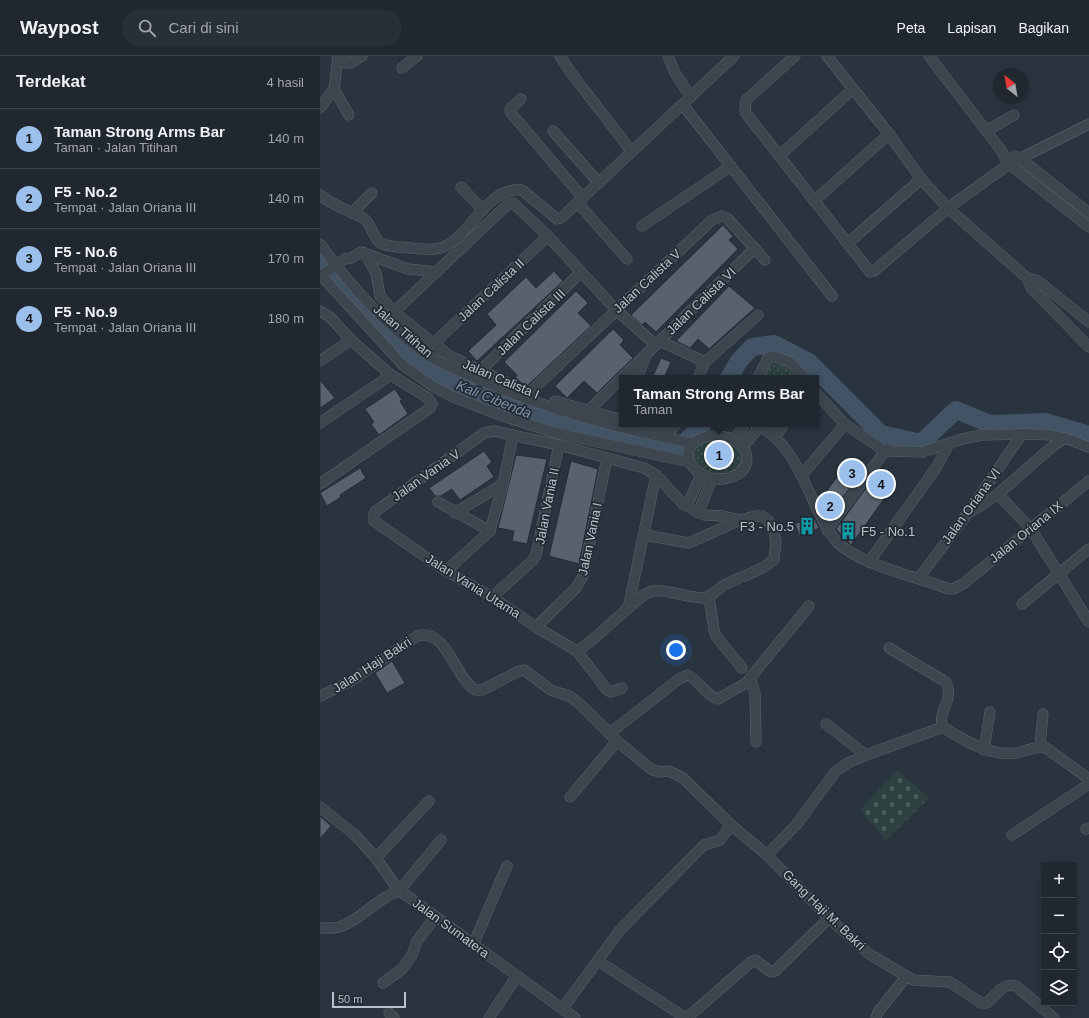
<!DOCTYPE html>
<html lang="id">
<meta charset="utf-8">
<style>
:root{--surface:#20272f;--page:#282f37;--text:#f1f3f6;--muted:#a2a5aa;--line:#3d444b;--accent:#9cc0ec}
body{margin:0;font-family:Helvetica,sans-serif;background:var(--page);color:var(--text)}
.controls{position:absolute;right:12px;bottom:12px;display:grid;overflow:hidden;border-radius:0px;box-shadow:0 4px 16px #0002}
.controls button{width:36px;height:36px;display:grid;place-items:center;padding:0;border:0;border-bottom:1px solid var(--line);background:var(--surface);color:var(--text);font:20px sans-serif}
.compass{position:absolute;left:673px;top:12px;width:36px;height:36px;border-radius:50%;background:var(--surface);box-shadow:0 4px 16px #0002;rotate:329deg}
.scale{position:absolute;left:12px;bottom:10px;width:74px;box-sizing:border-box;padding-left:4px;border:2px solid #bac1c9;border-top:0;font-size:11px;line-height:14px;white-space:nowrap;color:#bac1c9;-webkit-text-stroke:3px #222b34;paint-order:stroke}
.you{position:absolute;left:356px;top:594px;width:14px;height:14px;margin:-10px;border:3px solid #fff;border-radius:50%;background:#1a73e8;box-shadow:0 0 0 6px #1a73e833}
.badge{display:grid;place-items:center;width:26px;height:26px;border-radius:50%;background:var(--accent);color:#111;font-size:13px;font-weight:700}
.pin{position:absolute;translate:-50% -50%;border:2px solid #fff;box-shadow:0 1px 4px #0006}
.popup{position:absolute;left:299px;top:319px;width:200px;height:52px;box-sizing:border-box;display:grid;place-content:center;border-radius:0px;background:var(--surface);filter:drop-shadow(0 1px 3px #0005);font-size:13px;white-space:nowrap;color:var(--muted)}
.popup b{font-size:15px;color:var(--text)}
.popup::after{content:'';position:absolute;left:50%;top:100%;margin-left:-8px;border:8px solid transparent;border-top-color:var(--surface)}
.list{margin:0;padding:0;list-style:none}
h2{display:flex;justify-content:space-between;align-items:center;height:52px;margin:0;padding:0 16px;font-size:17px}
h2 small{font-size:13px;font-weight:400;color:var(--muted)}
.list li{display:grid;grid-template-columns:26px 1fr auto;gap:12px;align-items:center;box-sizing:border-box;height:60px;padding:0 16px;border-top:1px solid var(--line)}
.list b{display:block;font-size:15px;white-space:nowrap}
.list p{margin:0;font-size:13px;white-space:nowrap;color:var(--muted)}
.list em{font-size:13px;font-style:normal;color:var(--muted)}
.icon{flex:none;width:22px;height:22px;fill:none;stroke:currentColor;stroke-width:2;stroke-linecap:round;stroke-linejoin:round}
.map{position:relative;flex:none;width:769px;height:962px;overflow:hidden}
header{display:flex;align-items:center;gap:24px;box-sizing:border-box;height:56px;padding:0 20px;background:var(--surface);border-bottom:1px solid var(--line)}
header strong{font-size:19px}
nav{display:flex;gap:22px;margin-inline-start:auto;font-size:14px}
.search{width:280px;height:36px;background:var(--page);display:flex;align-items:center;gap:10px;box-sizing:border-box;padding:0 14px;border-radius:22px;color:var(--muted);font-size:15px}
main{display:flex}
aside{flex:1;background:var(--surface)}
.map>svg:first-child{display:block}
.cemetery{fill:url(#cemetery-stones)}
.park{fill:url(#park-dots)}
.lines{fill:none;stroke-linecap:round;stroke-linejoin:round}
.river{stroke:#425366;stroke-width:18}
.building{fill:#58626e;stroke:#242d36}
.minor-casing{stroke:#5b646c;stroke-width:11}
.minor{stroke:#3d464f;stroke-width:10}
.labels{text-anchor:middle;dominant-baseline:central;stroke-width:3.5;stroke-linejoin:round;paint-order:stroke}
.street-label{font-size:13px;fill:#bac1c9;stroke:#222b34}
.poi-label{font-size:13px;fill:#bac1c9;stroke:#222b34;text-anchor:end}
.water-label{font-size:14px;font-style:italic;fill:#7f93a9;stroke:#222b34}
</style>
<header>
<strong>Waypost</strong>
<div class="search"><svg class="icon" aria-label="search" viewBox="0 0 24 24"><circle cx="10" cy="10" r="6"/><path d="M15 15l6 6"/></svg>Cari di sini</div>
<nav><a>Peta</a><a>Lapisan</a><a>Bagikan</a></nav>
</header>
<main>
<aside>
<h2>Terdekat<small>4 hasil</small></h2>
<ul class="list">
<li><span class="badge">1</span><div><b>Taman Strong Arms Bar</b><p>Taman · Jalan Titihan</p></div><em>140 m</em></li>
<li><span class="badge">2</span><div><b>F5 - No.2</b><p>Tempat · Jalan Oriana III</p></div><em>140 m</em></li>
<li><span class="badge">3</span><div><b>F5 - No.6</b><p>Tempat · Jalan Oriana III</p></div><em>170 m</em></li>
<li><span class="badge">4</span><div><b>F5 - No.9</b><p>Tempat · Jalan Oriana III</p></div><em>180 m</em></li>
</ul>
</aside>
<div class="map">
<svg width="769" height="962" viewBox="0 0 769 962">
<defs>
<pattern id="cemetery-stones" width="16" height="16" patternUnits="userSpaceOnUse"><rect width="16" height="16" fill="#2d4141"/><path d="M2 7V4a2 2 0 0 1 4 0v3zM10 15v-3a2 2 0 0 1 4 0v3z" fill="#495b5b"/></pattern>
<pattern id="park-dots" width="8" height="8" patternUnits="userSpaceOnUse"><rect width="8" height="8" fill="#2d4141"/><path d="M2 2h.1M6 6h.1" fill="none" stroke="#495b5b" stroke-width="1.8" stroke-linecap="round"/></pattern>
</defs>
<rect width="100%" height="100%" fill="#2a343f"/>
<!-- cemetery -->
<path class="cemetery" d="M577 714 609 742 566 784 540 754Z"/>
<!-- park -->
<g class="park">
<path d="M451 301 469 308 483 322H441Z"/>
<path d="M380 382 414 384 427 405 418 419 386 421 369 393Z"/>
</g>
<g class="lines">
<!-- river -->
<g class="river">
<path d="M0 203 76 291 117 321 236 368 355 396 383 368"/>
<path d="M409 322 419 305 432 291 454 288 489 306 561 378 601 387 636 354 670 368 726 366 769 379"/>
</g>
</g>
<!-- building -->
<g class="building">
<path d="M403 169 413 180 409 184 418 193 336 276 325 266 322 269 311 259Z"/>
<path d="M234 215 243 225 157 305 148 295 176 269 167 258 206 221 216 232Z"/>
<path d="M409 230 435 252 427 259 389 293 378 283 370 292 356 285Z"/>
<path d="M256 235 268 247 258 257 271 270 207 330 200 326 195 322 197 319 184 306Z"/>
<path d="M293 273 304 284 300 289 313 302 277 337 264 325 247 342 235 330Z"/>
<path d="M341 302 351 306 344 322H332Z"/>
<path d="M0 324 15 342 0 352Z"/>
<path d="M75 333 82 344 80 345 88 358 59 379 51 368 54 366 45 353Z"/>
<path d="M164 395 172 406 167 410 174 421 140 444 132 433 121 440H115L109 432Z"/>
<path d="M196 399 227 403 207 488 192 485 194 475 178 472Z"/>
<path d="M251 405 278 413 259 508 229 500Z"/>
<path d="M528 406 542 416 508 461 500 444Z"/>
<path d="M40 412 46 422 20 439 21 441 7 450 0 437Z"/>
<path d="M557 417 574 429 531 489 516 473Z"/>
<path d="M493 460 499 472 480 481 475 468Z"/>
<path d="M72 605 85 627 67 637 55 617Z"/>
<path d="M0 760 11 770 0 783Z"/>
</g>
<g class="lines">
<!-- minor casing -->
<g class="minor-casing">
<g id="minor">
<path d="M23 0 26 7H30L42 0"/>
<path d="M240 0 252 18 312 96"/>
<path d="M348 0 355 17 371 41"/>
<path d="M475 0 426 44 425 56 550 216 554 215 632 149 689 108 769 68"/>
<path d="M507 0 569 78 601 123 628 152 707 222 712 233 769 291"/>
<path d="M609 0 681 94 689 108 769 171"/>
<path d="M82 12 97 0"/>
<path d="M14 33 29 59"/>
<path d="M201 43 190 53 191 57 263 142"/>
<path d="M363 49 512 240"/>
<path d="M0 52 14 33 18 0"/>
<path d="M233 75 279 127"/>
<path d="M666 75 694 59"/>
<path d="M460 99 533 33"/>
<path d="M695 100 700 102 769 157"/>
<path d="M141 131 163 154"/>
<path d="M0 139C13 150 29 154 43 162 53 168 52 184 63 188 71 191 82 191 90 192 100 193 114 195 123 191 153 178 166 131 202 134L237 163 241 162 414 0"/>
<path d="M494 145 569 78"/>
<path d="M258 147 307 203"/>
<path d="M32 157 52 137"/>
<path d="M322 170 411 110"/>
<path d="M528 187 601 123"/>
<path d="M0 188C27 226 74 279 114 303 132 313 151 320 169 328 234 355 303 374 372 387"/>
<path d="M45 197 56 217 60 240 74 256 130 300 208 337"/>
<path d="M0 218 83 309 114 331 131 340 183 360 236 377 369 406"/>
<path d="M0 220 25 203 31 202 41 196 88 213 117 216"/>
<path d="M707 222 718 225 769 266"/>
<path d="M0 255 10 261 31 284 71 319 108 342 112 348 110 352 0 428"/>
<path d="M74 256 187 149 193 147 228 180 296 254 336 289"/>
<path d="M340 285 385 306"/>
<path d="M113 288 228 180"/>
<path d="M0 305 31 284"/>
<path d="M160 315 261 216"/>
<path d="M317 322 325 302"/>
<path d="M378 322 385 306 438 259"/>
<path d="M438 322 448 302 453 300 470 306 485 322"/>
<path d="M209 337 392 164 402 160 407 162 445 204"/>
<path d="M496 337 525 368 565 395 602 396 642 383 662 379 710 378 730 379 751 384 769 391"/>
<path d="M235 345 302 364"/>
<path d="M268 355 435 192"/>
<path d="M0 367 71 319"/>
<path d="M436 368C470 386 482 420 497 453 503 465 508 476 517 486 540 509 595 520 626 532L633 533 643 528 769 425"/>
<path d="M331 372 351 374 356 368"/>
<path d="M174 375 239 389 324 412 336 419 363 448 384 459 403 460 420 464 435 460H442L448 464 454 476 456 486 454 503C445 514 419 521 406 528 398 532 393 540 384 542 367 542 349 533 332 535 318 538 277 584 257 595L216 571 172 541 126 515 54 465V458L56 455 164 377Z"/>
<path d="M388 380C397 380 407 380 415 384 430 394 432 412 414 420 380 435 345 391 388 380Z"/>
<path d="M455 381 464 368"/>
<path d="M414 384 425 368"/>
<path d="M423 391 440 370"/>
<path d="M482 419 525 368"/>
<path d="M678 438 711 473 769 566"/>
<path d="M118 446 170 475"/>
<path d="M363 448 369 445 381 419"/>
<path d="M652 455 678 438 732 391 745 382"/>
<path d="M135 457 183 428"/>
<path d="M378 457 392 423"/>
<path d="M507 474 565 395"/>
<path d="M325 479 369 487 420 464"/>
<path d="M549 506 616 412 629 388"/>
<path d="M126 515 170 475 183 428 193 379"/>
<path d="M599 522 647 458 702 378"/>
<path d="M172 541 212 505 216 499 239 389"/>
<path d="M389 541 394 574 396 580 422 612"/>
<path d="M702 548 769 493"/>
<path d="M308 553 336 419"/>
<path d="M216 571 256 532 263 520 287 402"/>
<path d="M569 592 626 626C635 644 616 657 623 671 645 685 669 700 695 697 706 696 715 689 726 692L769 723"/>
<path d="M257 595 287 634 291 636 302 632"/>
<path d="M430 622 435 637 436 686"/>
<path d="M0 640 31 625 97 580C128 572 134 621 155 634H162L199 615 204 614 231 634 251 641 261 649 297 685 331 713 339 716 349 715 363 722 411 769 447 799 509 862 549 898 593 924 630 926 661 947H667C676 939 683 926 696 930L734 962"/>
<path d="M506 668 546 699"/>
<path d="M290 677 359 623 368 619C379 625 385 639 398 643L426 627 489 550"/>
<path d="M720 690 723 658"/>
<path d="M664 694 670 656"/>
<path d="M250 741 297 685"/>
<path d="M0 751 35 779 56 802 79 835 121 784"/>
<path d="M766 773 769 772"/>
<path d="M692 779 769 728"/>
<path d="M447 799 476 769 516 715 528 707 546 699 623 671"/>
<path d="M56 802 109 745"/>
<path d="M0 872C7 872 15 873 22 870 43 862 57 842 79 835L86 839 255 962"/>
<path d="M153 889 187 810"/>
<path d="M278 905 366 962"/>
<path d="M63 927 81 914 92 899 97 885 115 861"/>
<path d="M243 952 300 874 384 789 400 784 411 769"/>
<path d="M69 957 74 962"/>
<path d="M169 962 197 920"/>
<path d="M367 962 431 906 435 904 451 916 455 915 509 862"/>
<path d="M556 962 558 956 586 921"/>
</g>
</g>
<!-- minor -->
<use href="#minor" class="minor"/>
</g>
<!-- icons -->
<defs>
<g id="building-bare" transform="scale(1.38)"><path d="M-4-6H4V6H1V3H-1V6H-4ZM-2.5-4.3h1.7v1.8h-1.7ZM.8-4.3h1.7v1.8H.8ZM-2.5-1h1.7V.8h-1.7ZM.8-1h1.7V.8H.8Z" fill="#0f9aa8" stroke="#222b34" stroke-width="2.5" paint-order="stroke"/></g>
</defs>
<g fill-rule="evenodd">
<use href="#building-bare" x="487" y="470"/>
<use href="#building-bare" x="528" y="475"/>
</g>
<g class="labels">
<!-- street labels -->
<g class="street-label">
<text transform="translate(327 225) rotate(-43)">Jalan Calista V</text>
<text transform="translate(171 234) rotate(-43)">Jalan Calista II</text>
<text transform="translate(381 245) rotate(-44)">Jalan Calista VI</text>
<text transform="translate(211 266) rotate(-44)">Jalan Calista III</text>
<text transform="translate(83 275) rotate(41)">Jalan Titihan</text>
<text transform="translate(181 323) rotate(23)">Jalan Calista I</text>
<text transform="translate(106 419) rotate(-35)">Jalan Vania V</text>
<text transform="translate(227 450) rotate(-79)">Jalan Vania II</text>
<text transform="translate(651 450) rotate(-54)">Jalan Oriana VI</text>
<text transform="translate(706 476) rotate(-39)">Jalan Oriana IX</text>
<text transform="translate(270 483) rotate(-78)">Jalan Vania I</text>
<text transform="translate(153 530) rotate(32)">Jalan Vania Utama</text>
<text transform="translate(52 609) rotate(-33)">Jalan Haji Bakri</text>
<text transform="translate(504 854) rotate(44)">Gang Haji M. Bakri</text>
<text transform="translate(131 872) rotate(36)">Jalan Sumatera</text>
</g>
<!-- poi labels -->
<g class="poi-label">
<text x="474" y="470">F3 - No.5</text>
<text x="541" y="475" text-anchor="start">F5 - No.1</text>
</g>
<!-- water labels -->
<g class="water-label">
<text transform="translate(174 343) rotate(22)">Kali Cibenda</text>
</g>
</g>
</svg>
<div class="controls">
<button>+</button>
<button>−</button>
<button><svg class="icon" aria-label="locate" viewBox="0 0 24 24"><circle cx="12" cy="12" r="6"/><path d="M12 2v4M12 18v4M2 12h4M18 12h4"/></svg></button>
<button><svg class="icon" aria-label="layers" viewBox="0 0 24 24"><path d="M12 4l9 5-9 5-9-5zM3 14l9 5 9-5"/></svg></button>
</div>
<svg class="compass" viewBox="-18 -18 36 36"><path d="M0-13l5 13h-10z" fill="#e53935"/><path d="M0 13l5-13h-10z" fill="#a2a5aa"/></svg>
<div class="scale">50 m</div>
<div class="you"></div>
<div class="pin badge" style="left:399px;top:399px">1</div>
<div class="popup"><b>Taman Strong Arms Bar</b>Taman</div>
<div class="pin badge" style="left:510px;top:450px">2</div>
<div class="pin badge" style="left:532px;top:417px">3</div>
<div class="pin badge" style="left:561px;top:428px">4</div>
</div>
</main>
